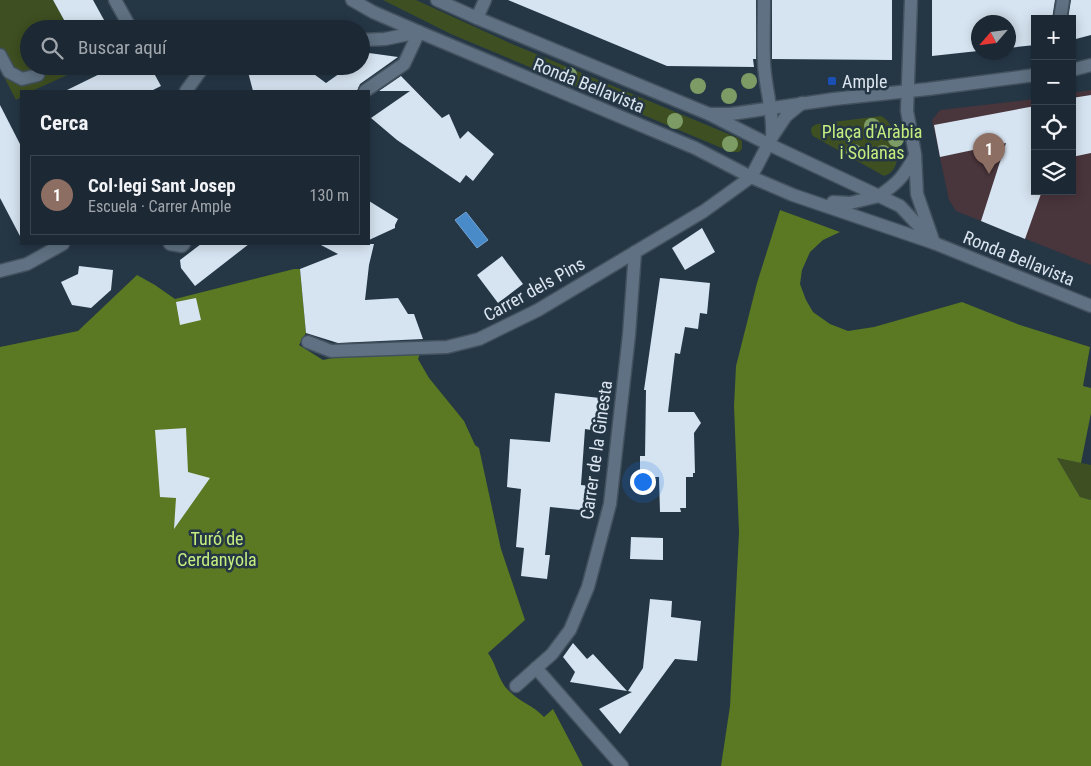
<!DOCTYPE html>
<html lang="es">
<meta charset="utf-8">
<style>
:root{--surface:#1c2834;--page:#25303c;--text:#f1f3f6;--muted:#a0a6ac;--line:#3a444f;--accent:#97b6fd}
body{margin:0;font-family:"Roboto Condensed",sans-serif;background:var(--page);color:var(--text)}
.controls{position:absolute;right:15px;top:15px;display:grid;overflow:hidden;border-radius:0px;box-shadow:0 2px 12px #0003}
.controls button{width:45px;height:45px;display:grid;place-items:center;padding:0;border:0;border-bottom:1px solid var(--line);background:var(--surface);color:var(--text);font:25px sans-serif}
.compass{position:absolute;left:971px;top:15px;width:45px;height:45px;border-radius:50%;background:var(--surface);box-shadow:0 2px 12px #0003;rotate:242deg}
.you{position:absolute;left:642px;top:481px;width:18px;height:18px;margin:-12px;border:4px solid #fff;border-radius:50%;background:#1a73e8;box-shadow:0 0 0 8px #1a73e833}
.badge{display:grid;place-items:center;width:32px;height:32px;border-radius:50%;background:var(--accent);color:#fff;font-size:16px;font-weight:700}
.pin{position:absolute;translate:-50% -41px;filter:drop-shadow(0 1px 2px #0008)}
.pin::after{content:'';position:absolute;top:26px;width:18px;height:15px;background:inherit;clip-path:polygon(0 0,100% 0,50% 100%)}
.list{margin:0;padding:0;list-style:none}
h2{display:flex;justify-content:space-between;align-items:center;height:65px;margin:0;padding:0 20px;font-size:21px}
h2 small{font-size:16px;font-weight:400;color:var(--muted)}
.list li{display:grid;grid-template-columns:32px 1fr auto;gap:15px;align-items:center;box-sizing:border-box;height:80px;margin:0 10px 10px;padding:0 10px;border:1px solid var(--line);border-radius:0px}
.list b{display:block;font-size:19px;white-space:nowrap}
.list p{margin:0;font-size:16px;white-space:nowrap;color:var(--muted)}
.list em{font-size:16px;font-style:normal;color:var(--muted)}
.icon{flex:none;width:28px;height:28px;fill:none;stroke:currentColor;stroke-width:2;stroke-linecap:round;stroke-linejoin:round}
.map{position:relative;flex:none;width:1091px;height:766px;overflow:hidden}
.search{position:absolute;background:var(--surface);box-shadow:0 2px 12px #0003;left:20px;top:20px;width:350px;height:55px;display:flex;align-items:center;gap:12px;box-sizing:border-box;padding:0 18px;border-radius:28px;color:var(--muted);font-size:19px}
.panel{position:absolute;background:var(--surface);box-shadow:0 2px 12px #0003;left:20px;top:90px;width:350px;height:155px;border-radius:0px}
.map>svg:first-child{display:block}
.education{fill:#49353c}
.green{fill:#3e4f21}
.forest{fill:#5b7823}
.water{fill:#498ac9;stroke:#75a5d4}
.building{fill:#d6e4f1}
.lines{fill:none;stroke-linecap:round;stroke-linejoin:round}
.pedestrian-casing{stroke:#43515e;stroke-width:15}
.minor-casing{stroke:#43515e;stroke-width:15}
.tertiary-casing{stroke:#43515e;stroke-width:15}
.pedestrian{stroke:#5f7182;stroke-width:12}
.minor{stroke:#5f7182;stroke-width:12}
.tertiary{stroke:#5f7182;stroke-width:12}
.tree{fill:#7c9b65}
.transit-dot{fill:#1a4fb4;stroke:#253645;stroke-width:2}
.labels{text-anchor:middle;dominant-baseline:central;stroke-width:5;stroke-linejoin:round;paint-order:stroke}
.poi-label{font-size:18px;fill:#dbe5ef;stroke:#253645;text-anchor:start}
.street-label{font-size:18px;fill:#dbe5ef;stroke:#253645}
.park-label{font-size:18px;fill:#c4ee7f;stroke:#253645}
</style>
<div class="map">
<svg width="1091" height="766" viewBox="0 0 1091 766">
<rect width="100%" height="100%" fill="#253645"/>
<!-- education -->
<path class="education" d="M1091 90V265L956 211 949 200 932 120 940 110 1035 99V191H1072V93Z"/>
<!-- green -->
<g class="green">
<path d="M0 0H53L69 29H29V66H87L32 91H21V97L16 100 0 69Z"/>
<path d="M383 0H416L512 44 738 138 742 141V149L739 152H731L451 34Z"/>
<path d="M881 116C899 124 906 171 884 176L813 136C809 130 811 126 817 124Z"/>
<path d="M1057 458 1091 465V500L1080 497Z"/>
</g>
<!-- forest -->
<g class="forest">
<path d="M780 210 840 232 823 240 810 252 802 270 800 284 806 300 813 312 830 324 848 331 874 327 962 302 1020 325 1090 347 1083 386 1091 388V413L1081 463 1057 458 1080 497 1091 500V766H721L730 706 739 533 734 406 736 366 757 283Z"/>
<path d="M294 269H300L306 333 299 345 323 360 347 355 420 353 418 359 429 378 464 421 475 445 479 448 501 549 525 620 488 653C497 665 498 681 509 691 520 702 534 706 544 717L553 709 583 766H0V347L78 331 137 275 155 285 175 299Z"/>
</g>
<!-- water -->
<path class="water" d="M466 212 488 240 477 248 455 220Z"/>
<!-- building -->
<g class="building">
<path d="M53 0H93L109 29H69Z"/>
<path d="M508 0H756V59H753L754 67 667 66Z"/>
<path d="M772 0H892V60L772 59Z"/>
<path d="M932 0H1055L1052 19H1035V45L1008 48V22H978V51L932 56Z"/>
<path d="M1071 0H1091V35L1072 40V19H1068Z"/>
<path d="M369 53 398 57 360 84 357 91H253L248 72 271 66H303L326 83 350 66H361V58Z"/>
<path d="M116 66H150L161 86 151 91H65Z"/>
<path d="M401 76 442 118 449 114 460 139 468 131 494 154 473 181 466 175 460 183 397 140 371 118 410 91H379Z"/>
<path d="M1091 95V153L1072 157V98Z"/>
<path d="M0 105 21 146V238L0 198Z"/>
<path d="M1035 106V191H1042L1025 239 981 221 1006 143 940 157 934 125Z"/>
<path d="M369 201 398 219 395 225V228L369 240Z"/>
<path d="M702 228 715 252 685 270 672 248Z"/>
<path d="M201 244H249L195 286 181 268 180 260Z"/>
<path d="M319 244H374L369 265 365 300 398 298 408 314H414L423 339 338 343 306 333 300 269 338 254Z"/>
<path d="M502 256 523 284 498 303 477 275Z"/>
<path d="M79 266 113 270 111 290 91 308 72 305 61 282 78 274Z"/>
<path d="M660 278 710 283 707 314 700 313 698 329 685 327 680 354 675 353 668 412H694L701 423 694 433 695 473H693V477H686V508H680L681 512H660L659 477H640V456H645L646 390H644Z"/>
<path d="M196 298 201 320 180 325 176 302Z"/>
<path d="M555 393 600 398 597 431 585 429 581 485 592 486 590 511 550 507 545 555H550L547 579 521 576 524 548 516 547 521 489 507 487 510 439 550 442Z"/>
<path d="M186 428 188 472 210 478 174 529 176 498 160 497 155 430Z"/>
<path d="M631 537 663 538V560L630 559Z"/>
<path d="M650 599 672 601 671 617 701 621 697 661 675 659 620 734 599 709 632 692 628 691 643 668Z"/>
<path d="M573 643 587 659 593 654 627 691 570 682 575 672 563 657Z"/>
</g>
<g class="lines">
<!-- pedestrian casing -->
<g class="pedestrian-casing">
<g id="pedestrian">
<path d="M115 0 130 27"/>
<path d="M0 55 9 72 22 79 38 75"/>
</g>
</g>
<!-- minor casing -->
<g class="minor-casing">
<g id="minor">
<path d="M764 0C764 21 763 42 764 63 765 88 774 112 772 137"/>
<path d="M911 0 907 111 915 154 917 194 934 243"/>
<path d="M477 18 485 0"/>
<path d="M1060 19 1063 0"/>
<path d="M361 40 385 39 419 32"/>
<path d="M1072 70 1091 65"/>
<path d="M186 91 204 66"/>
<path d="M365 91 404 64 419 32"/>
<path d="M709 114H731L834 99 928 89 1035 75"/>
<path d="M879 196C899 182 903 177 915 156"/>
<path d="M170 244 182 246 184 244"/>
<path d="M0 271 27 264 63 244"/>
<path d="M308 342 331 351 447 347 479 339 538 310 704 211 751 177 772 137 786 116 802 103"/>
<path d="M536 668 622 766"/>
<path d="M516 686 552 654 570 630 588 587 610 504 629 335 635 252"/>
</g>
</g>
<!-- tertiary casing -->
<g class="tertiary-casing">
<g id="tertiary">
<path d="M352 0 373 12 419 32 695 148 751 177 793 195 934 243 1091 306"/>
<path d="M437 0 477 18 709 114 768 144 879 196 900 206 933 241"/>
<path d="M833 202 850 203 879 196"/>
</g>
</g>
<!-- pedestrian -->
<use href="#pedestrian" class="pedestrian"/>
<!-- minor -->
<use href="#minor" class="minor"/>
<!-- tertiary -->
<use href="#tertiary" class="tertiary"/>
</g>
<!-- trees -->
<g class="tree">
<circle cx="569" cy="75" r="8"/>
<circle cx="749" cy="81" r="8"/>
<circle cx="698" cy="86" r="8"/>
<circle cx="729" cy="96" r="8"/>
<circle cx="675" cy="121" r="8"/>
<circle cx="872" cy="126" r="8"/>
<circle cx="896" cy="139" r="8"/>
<circle cx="730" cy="144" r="8"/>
<circle cx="854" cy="152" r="8"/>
<circle cx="883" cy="153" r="8"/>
</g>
<!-- markers -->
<rect class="transit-dot" x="827" y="76" width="10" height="10" rx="2.5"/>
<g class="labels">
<!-- poi labels -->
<g class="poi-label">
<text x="842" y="81">Ample</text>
</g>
<!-- street labels -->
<g class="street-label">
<text transform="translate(589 85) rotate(22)">Ronda Bellavista</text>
<text transform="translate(1019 258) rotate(22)">Ronda Bellavista</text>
<text transform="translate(534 289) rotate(-29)">Carrer dels Pins</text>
<text transform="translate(596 450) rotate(-82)">Carrer de la Ginesta</text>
</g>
<!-- park labels -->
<g class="park-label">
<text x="872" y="131">Plaça d'Aràbia<tspan x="872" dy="21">i Solanas</tspan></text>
<text x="217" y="538">Turó de<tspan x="217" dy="21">Cerdanyola</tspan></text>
</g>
</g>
</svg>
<div class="controls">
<button>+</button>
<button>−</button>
<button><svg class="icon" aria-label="locate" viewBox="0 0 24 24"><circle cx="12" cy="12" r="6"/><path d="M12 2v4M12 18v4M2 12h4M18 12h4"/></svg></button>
<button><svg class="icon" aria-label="layers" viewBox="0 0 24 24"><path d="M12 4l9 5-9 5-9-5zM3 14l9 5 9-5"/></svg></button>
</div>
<svg class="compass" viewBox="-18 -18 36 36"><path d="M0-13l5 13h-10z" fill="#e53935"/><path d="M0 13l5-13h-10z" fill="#a0a6ac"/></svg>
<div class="you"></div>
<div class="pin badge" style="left:989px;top:174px;background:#8d6e63">1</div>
<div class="search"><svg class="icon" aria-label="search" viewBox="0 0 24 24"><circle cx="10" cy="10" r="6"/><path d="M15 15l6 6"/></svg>Buscar aquí</div>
<section class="panel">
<h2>Cerca<small></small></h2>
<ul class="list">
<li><span class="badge" style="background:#8d6e63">1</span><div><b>Col·legi Sant Josep</b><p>Escuela · Carrer Ample</p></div><em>130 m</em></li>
</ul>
</section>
</div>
